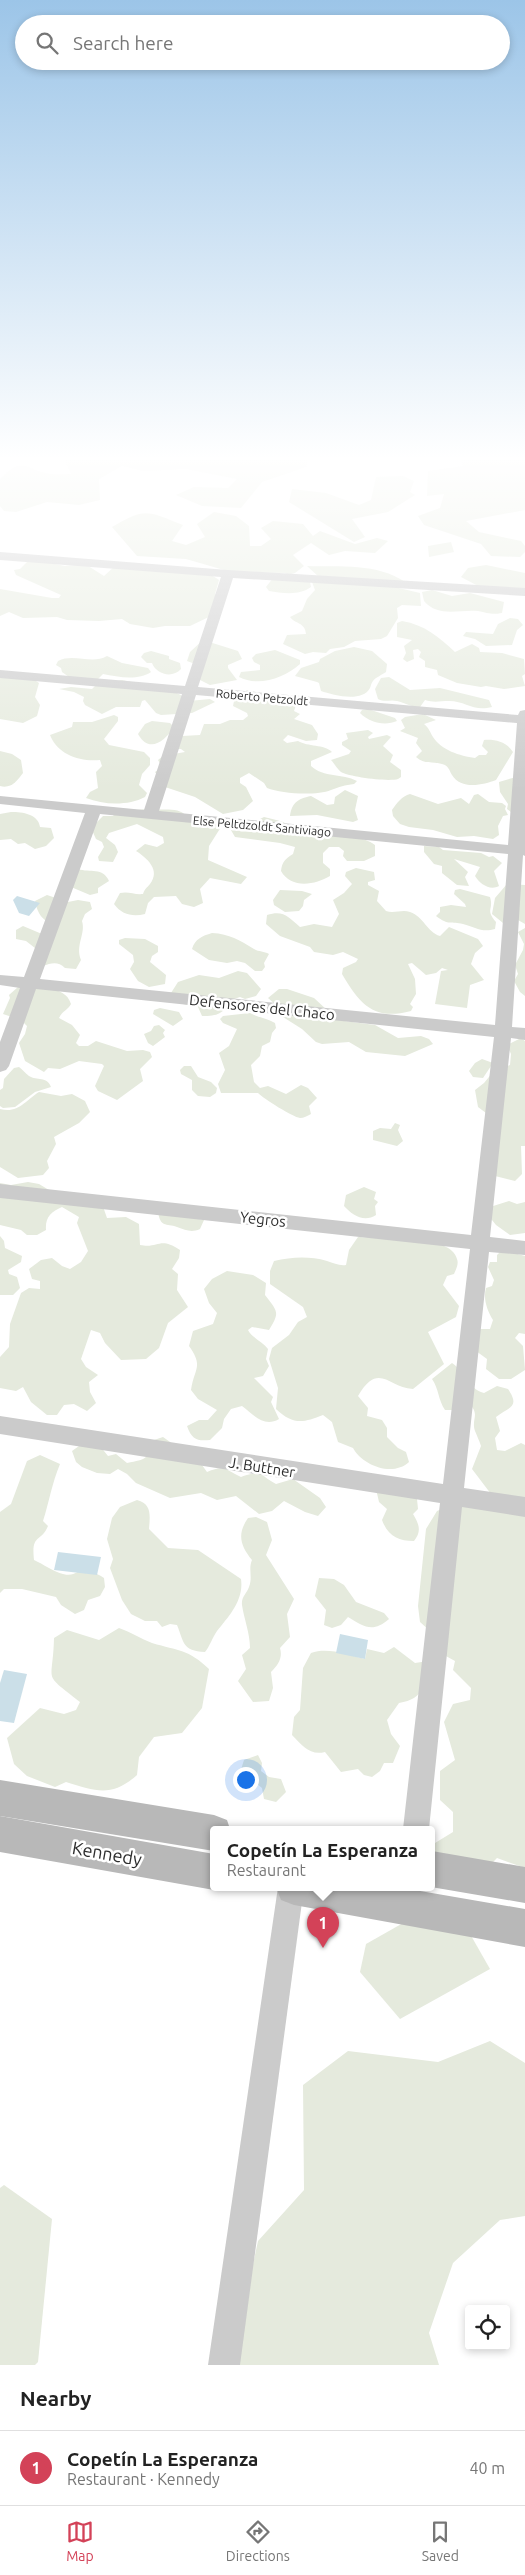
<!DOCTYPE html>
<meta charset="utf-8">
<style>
:root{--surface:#fff;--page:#f2f2f2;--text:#222;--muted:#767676;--line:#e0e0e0;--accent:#d34258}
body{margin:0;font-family:Ubuntu,sans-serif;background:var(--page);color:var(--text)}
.controls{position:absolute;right:15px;bottom:15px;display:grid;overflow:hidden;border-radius:5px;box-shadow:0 2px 8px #0003}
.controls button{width:45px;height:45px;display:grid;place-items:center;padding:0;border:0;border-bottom:1px solid var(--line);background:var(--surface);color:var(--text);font:25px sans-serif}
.you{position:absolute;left:245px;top:1779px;width:18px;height:18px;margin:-12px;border:4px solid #fff;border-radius:50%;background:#1a73e8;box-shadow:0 0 0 8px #1a73e833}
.badge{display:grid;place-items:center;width:32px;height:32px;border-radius:50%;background:var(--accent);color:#fff;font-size:16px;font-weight:700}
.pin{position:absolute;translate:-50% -41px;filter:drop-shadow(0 1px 2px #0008)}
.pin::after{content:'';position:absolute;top:26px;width:18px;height:15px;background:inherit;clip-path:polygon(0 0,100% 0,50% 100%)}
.popup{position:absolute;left:210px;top:1826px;width:225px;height:65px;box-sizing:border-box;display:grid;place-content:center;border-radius:5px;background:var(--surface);filter:drop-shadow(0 1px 4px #0005);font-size:16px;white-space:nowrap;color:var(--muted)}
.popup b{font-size:19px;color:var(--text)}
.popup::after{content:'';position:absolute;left:50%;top:100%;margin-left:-10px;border:10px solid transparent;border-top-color:var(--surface)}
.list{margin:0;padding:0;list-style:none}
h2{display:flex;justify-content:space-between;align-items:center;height:65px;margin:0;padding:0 20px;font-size:21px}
h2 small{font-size:16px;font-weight:400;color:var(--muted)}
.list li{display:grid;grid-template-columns:32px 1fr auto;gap:15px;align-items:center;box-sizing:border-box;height:75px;padding:0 20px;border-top:1px solid var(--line)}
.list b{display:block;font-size:19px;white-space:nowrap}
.list p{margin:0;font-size:16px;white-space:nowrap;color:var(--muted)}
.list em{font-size:16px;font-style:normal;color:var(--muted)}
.icon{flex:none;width:28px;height:28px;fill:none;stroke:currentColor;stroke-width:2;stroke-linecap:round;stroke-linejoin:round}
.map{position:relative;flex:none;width:525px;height:2365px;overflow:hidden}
.search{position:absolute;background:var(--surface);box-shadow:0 2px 8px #0003;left:15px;right:15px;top:15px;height:55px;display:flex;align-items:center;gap:12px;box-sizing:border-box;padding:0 18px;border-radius:28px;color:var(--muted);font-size:19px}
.sheet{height:140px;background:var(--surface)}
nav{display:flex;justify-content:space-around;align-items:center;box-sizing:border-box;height:70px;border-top:1px solid var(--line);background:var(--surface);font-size:14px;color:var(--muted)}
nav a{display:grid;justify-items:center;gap:2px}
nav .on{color:var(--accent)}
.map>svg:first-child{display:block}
.green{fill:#e5eadd}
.water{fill:#cbdfe8}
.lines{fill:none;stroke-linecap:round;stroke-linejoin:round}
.street{fill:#cbcbcb;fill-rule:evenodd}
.secondary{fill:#b8b8b8;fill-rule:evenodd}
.labels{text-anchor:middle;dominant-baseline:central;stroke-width:5;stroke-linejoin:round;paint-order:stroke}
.far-street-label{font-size:12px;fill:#2e2e2e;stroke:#fff}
.street-label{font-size:15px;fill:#2e2e2e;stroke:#fff}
.near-street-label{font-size:18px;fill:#2e2e2e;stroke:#fff}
</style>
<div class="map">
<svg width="525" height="2365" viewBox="0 0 525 2365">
<rect width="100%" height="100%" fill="#fff"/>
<!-- green -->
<g class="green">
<path d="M64 459H309L306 467 262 482 241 508 202 506 176 495 194 487 228 488 237 479 186 469 143 471 122 466 99 479 100 500 79 505 47 502 16 512 4 511 0 506V479C25 454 23 470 51 474 57 475 65 474 71 474Z"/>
<path d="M461 459H525V510L466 521 479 532 521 541 525 546V552L520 557 491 556 481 544 424 525 418 516 440 508 444 494 427 496 428 471 463 466Z"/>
<path d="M403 476 414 481 410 492 415 495 388 512 352 519 365 537 354 542 289 502 292 489 326 493 359 505 371 500 376 477Z"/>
<path d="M214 512 236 516 249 526 250 546H261L271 539 261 528 273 521 303 524 313 536 320 531 355 544 377 538 388 541 375 553 345 551 329 555 311 543 293 555 304 566 295 573 291 574 310 582 311 587C299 596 282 593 269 591L266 587 273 578 287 573 231 572 186 559 137 556 112 527C146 507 147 511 183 525L172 541 186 545 205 537 197 524Z"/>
<path d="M451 542 454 552 429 557 428 546Z"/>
<path d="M30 559 65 566 85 564 104 576 115 566 213 576 219 580 215 594 220 597 213 615 190 626H165L153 628 130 624 122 619 99 621 67 620 57 617 23 618 9 612 0 616V589L52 598H59L61 595 16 575 14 570 20 569Z"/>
<path d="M486 565 525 573V589L480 587 461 577 468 568Z"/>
<path d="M307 566C339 567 378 563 405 582L390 586 420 593 421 606 402 605 397 608 398 618 387 636 381 639 355 641 344 647 330 649 326 653 313 652 305 654 283 644 287 635 306 634C305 622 295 624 290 617L302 611 307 599 315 590 312 582C326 582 338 586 352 583L319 577Z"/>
<path d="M432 590 452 596 470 593 504 602 502 613C492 615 488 613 478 611 460 609 438 618 424 601L422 592Z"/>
<path d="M510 618 518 619 523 625 517 630 512 645 486 646 475 639 463 636 466 632 493 634 498 624Z"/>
<path d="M402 621C425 625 439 637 455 652L472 644 479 648 480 652 502 653 524 659 525 674 522 676 525 686 504 689 486 686 481 687 457 683 438 675 437 670 425 667V661L419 657 421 652 418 649 413 650 414 659 407 662 403 659 406 653 404 646 412 640 397 637V623Z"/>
<path d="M203 640 238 651 242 659 228 665V668L237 680 210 685 198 679V665L187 661 190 652Z"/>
<path d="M354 647 372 651 387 664 386 672C382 675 376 677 373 681 371 683 371 686 370 688 362 703 333 695 321 691L319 683 317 682 295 676 301 668 319 662 320 659 335 651Z"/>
<path d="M275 650 300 660V664C285 678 258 687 239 677L241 672 260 670V665L254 662 252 658 256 654Z"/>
<path d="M151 651 169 656V659L180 663 181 669C172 679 156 674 152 663H147L141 657 144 653Z"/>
<path d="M107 656 122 663 148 668 151 672C138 681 118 677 103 674L97 680 76 682 62 672 61 668 56 665 58 661C74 653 92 665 107 656Z"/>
<path d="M25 674 39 683 35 697 40 705 37 716 23 723 0 719V678Z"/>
<path d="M389 677 410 690 440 688 489 700 492 707C473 712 466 701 449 701 440 701 434 703 425 700L420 707C411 707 405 703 397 701 389 699 386 703 378 699L375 689 381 678Z"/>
<path d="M122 680 137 683 149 691C164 687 178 691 189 701L210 699 215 702 192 713 161 715 156 713 145 700 142 701 140 707H116L102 714 85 705 83 701 84 697 74 692 59 689 71 687 92 689 97 684Z"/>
<path d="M247 690 292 700 296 705 294 711 300 714 294 719 312 725 318 734 317 740 306 741 288 735 283 740 287 743 298 741C308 747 324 744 332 752L311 761V766C324 778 342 773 357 781L354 784C345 785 339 787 331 790 316 796 282 794 267 788L264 783 249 773 240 778V783L246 787 253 801 243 810 223 814 195 797 165 787 155 772 162 767 158 760 163 756 185 752 181 749H173L182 736 200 735 204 724H220L230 720H243L248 716 247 713 233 706 234 701Z"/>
<path d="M368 709 395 718 397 721C385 726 370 723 360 713L362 710Z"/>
<path d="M423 714 436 720 424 724C429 728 430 732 433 737 441 750 460 756 475 758L479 755H486L488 752 482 746 484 740C495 739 507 742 513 752L496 780C483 785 461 790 452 775 449 770 449 766 442 764 432 761 425 765 416 757L422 751 416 743 418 738 400 731 405 728 401 720 405 717Z"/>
<path d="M114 715 118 717V721L104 739 109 745 144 752 150 758V765L142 774 139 785 147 793 145 797C128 806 104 805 86 798L90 792 98 788 96 772 102 766 100 760C80 762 58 755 50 735L72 727 73 722H92Z"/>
<path d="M152 721 170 723 174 727C165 741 149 754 138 734L145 724Z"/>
<path d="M368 730 373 733 368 737 369 739 387 735 391 737 383 746 393 755 390 762 401 770V777L398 779C388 782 350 777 341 772 337 769 334 763 331 760L349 754 351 751 342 745V742L348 739 346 733Z"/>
<path d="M0 751 12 754 21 760 23 773C17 781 11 789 0 786Z"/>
<path d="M516 777 511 812 507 809 508 804 500 792 499 782Z"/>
<path d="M345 790 358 796 355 810 358 820 353 822 317 815 290 816C292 803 297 799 311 796L327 805 334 804 335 797Z"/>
<path d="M410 794 438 804 461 798 469 804 474 795 478 794 489 802 502 803 506 806 505 809 508 815 503 816 498 826 499 835 493 839 474 836 457 837 433 830 409 827 400 824 393 816 392 810C396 804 402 796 410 794Z"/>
<path d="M147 809C160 811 179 806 186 816L221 827 209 846 208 860 247 877 241 884 210 878 200 889 203 903 194 907 182 904 176 896 154 897 148 903 145 914C133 917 122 915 114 904L120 893C129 891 134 895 143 894 145 888 147 888 150 884 161 870 147 858 136 851L145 844 157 847 164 843 163 837 137 824 109 833 106 838 115 845 118 852 113 862 99 861 98 857 104 847 102 842 96 839 91 828 103 816H113L116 812Z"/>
<path d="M11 812C23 812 38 814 40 827L51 828 54 838 46 846 35 849 25 843 18 844 11 839 0 840V814Z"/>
<path d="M264 817C271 819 278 820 283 822 292 826 297 835 307 835 324 835 363 834 375 845V856L364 861H347L343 856 344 851 339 847H329L323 853V863L330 869V876C315 885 291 889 281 871 282 862 285 859 293 854L295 847 280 843 235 837 228 825 264 826 260 819Z"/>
<path d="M424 846 439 847 443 850 481 853 489 857 493 856 502 863 494 871 499 886C490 891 480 884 475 876L480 867 454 859 468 872 465 877 469 886 457 885 442 873V866L434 864 424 852Z"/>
<path d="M356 868 374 872 375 880 368 882V885L379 891 377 901 386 911C394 914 402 909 410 912 424 917 427 932 440 936L449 927 478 939 483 946 475 953 471 964 484 980 470 985 467 1008 435 1004 441 971 448 970 442 968 436 973 426 975 412 963 408 964 415 979 416 994 410 1004 413 1007 411 1011C373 1021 360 1004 342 974L343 968 356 962 358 959 343 952 333 955 314 952 310 947 280 936 266 924 267 915C284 910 288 917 300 927L314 924 332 927 339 914 333 900 344 893 352 884 345 876 346 872Z"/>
<path d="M78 869C90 873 103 867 109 881L98 888V893L90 895 71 887Z"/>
<path d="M507 884 525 885V924L518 920 503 923 492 914 495 898Z"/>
<path d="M460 889 490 897C494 910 485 909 496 922L495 929C482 933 475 927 463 924 451 921 449 926 436 916L440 912V907L451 905 466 907 465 904 454 894 455 890Z"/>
<path d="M280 890 302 891 312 894 304 900 303 906 299 911 285 912 274 905 273 900Z"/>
<path d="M47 895 68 902 78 900 90 902 92 909 85 914 82 921C86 934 75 945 81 960L76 969 65 968C58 961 51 963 43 966L34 960 35 948 26 941 16 939V930L23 926 42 934 54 925C41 919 38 914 35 901Z"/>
<path d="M525 928V996L520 992 514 981 518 974 515 965 523 950 524 944 518 932Z"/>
<path d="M212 933C230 934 239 940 254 949 259 952 264 951 269 954L264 963 265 967 262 971H255L245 963 237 961 227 963 209 960 192 949C195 939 202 936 212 933Z"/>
<path d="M125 938 145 939 158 946V952L152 956 150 962 166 975 165 984 149 987 138 981 130 969 134 962 133 955 119 944V940Z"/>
<path d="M238 971 247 973 261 989 256 996 245 999 240 997 231 1000C223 1014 218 1016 202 1016L198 1007 178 1003 171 993 178 982 199 975 219 978Z"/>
<path d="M18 987C34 990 65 983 71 1004 68 1010 62 1011 59 1018L72 1025 80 1035 76 1043 79 1046H88L96 1041 127 1051 143 1050 150 1052 152 1057 140 1069 143 1081 117 1100 98 1091 95 1086 104 1066 102 1064 79 1061 60 1069 48 1068 44 1072 25 1061 19 1043 25 1034 27 1026 21 1020 3 1014 10 998 9 995Z"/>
<path d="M279 989H287L314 998 328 1011 344 1021 375 1025 398 1038 421 1036 429 1039 433 1044 405 1056 366 1052 349 1042 322 1044 316 1042 302 1029 283 1017 284 1012 268 998Z"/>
<path d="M160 1008 179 1012 183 1019 173 1026 153 1014 154 1010Z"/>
<path d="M250 1013C259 1018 267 1018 275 1023L276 1028 272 1033 270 1042 262 1046 260 1056 251 1065 254 1082 260 1088 268 1086 286 1094 301 1085 308 1088 317 1098 309 1106 311 1114C307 1116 304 1118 300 1118 293 1117 264 1099 258 1093H221L218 1084 225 1070 219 1053 229 1046 237 1029 223 1023 220 1019 223 1016Z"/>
<path d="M159 1025 165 1030 163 1033 165 1037 153 1046 148 1043 144 1034 151 1031 154 1026Z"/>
<path d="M521 1038 525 1041V1146H521L522 1174 515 1181 495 1176 486 1113 478 1107 475 1090 484 1083 493 1072 510 1065 511 1054 507 1045Z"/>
<path d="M482 1059 493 1063 483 1078 473 1077 469 1071 475 1063Z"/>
<path d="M184 1066H191L198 1077 211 1082 217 1088 216 1093 210 1097 198 1096 192 1090V1080L181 1074 180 1070Z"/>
<path d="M19 1067C23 1070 25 1073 29 1076 37 1081 47 1076 51 1087L35 1092 15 1107 3 1108 0 1106V1090L3 1088 4 1079 14 1068Z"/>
<path d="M39 1092 61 1096 72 1094 85 1101 90 1112 79 1123 54 1137 56 1144 47 1161 49 1168 43 1175 18 1178 0 1167V1109C18 1114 26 1100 39 1092Z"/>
<path d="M395 1123 400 1125 398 1130 403 1141 397 1146 373 1140V1131L380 1128 391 1129Z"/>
<path d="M28 1182 39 1184 54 1193 100 1198 107 1218 126 1217 139 1224 140 1245C159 1249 159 1236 180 1250L179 1258 172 1269 178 1274 177 1290 188 1307 168 1323 159 1348 146 1359 121 1360 105 1343 100 1333 91 1330 81 1359 86 1367 98 1375 89 1382 90 1392 96 1403 87 1411 74 1404 64 1405 57 1415H47L31 1402 23 1387 16 1391 0 1388V1357L9 1347 10 1324 21 1293 29 1288 40 1289V1281L32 1279 29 1269 41 1260 52 1258 62 1266 70 1269 81 1262 88 1251 77 1223 79 1217 62 1207C51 1212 45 1217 46 1230L37 1235H27L21 1230 0 1225V1183L11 1185Z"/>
<path d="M364 1187 376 1192 374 1199 378 1202 375 1206 376 1215C364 1223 352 1215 344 1206L346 1195Z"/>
<path d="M509 1201 517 1204 525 1202V1233L510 1235 496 1225 488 1215 490 1207Z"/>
<path d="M158 1211 204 1220 200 1229C191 1233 186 1230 177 1227 166 1223 160 1228 158 1211Z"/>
<path d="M0 1236 4 1241 5 1248 22 1256 21 1262 8 1270 9 1274 17 1277 20 1288 13 1295H0Z"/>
<path d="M358 1237C379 1238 452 1234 457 1259 459 1264 456 1269 454 1274L447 1276 443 1285 459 1306 456 1317 428 1332 444 1364 413 1389C388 1388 379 1361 358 1396L368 1408 367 1416 382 1420 387 1428V1437L398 1448 406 1452 409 1462C393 1477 363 1466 353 1448L338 1442 332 1422 323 1415C303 1423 293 1425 276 1409L278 1388 269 1359 272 1348 289 1335 298 1322 307 1317 303 1307 270 1284V1271L274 1261C292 1257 309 1256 327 1261 334 1263 339 1266 346 1265L349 1250Z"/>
<path d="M502 1250 525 1256V1334L519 1333 515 1338 523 1346 525 1370 511 1379H499L486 1369 487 1359 476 1351 478 1329H490L493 1320C487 1310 483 1299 486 1288L492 1286 494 1280 488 1267 490 1262H497V1255Z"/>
<path d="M227 1271 253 1275 266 1283 265 1295C278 1312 280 1312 269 1330L252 1327 248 1330C251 1337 263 1342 268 1349L266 1359 269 1366 263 1376 254 1378 273 1397 271 1402 279 1419C264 1428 254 1415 242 1406L231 1409 224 1419 222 1428 210 1440C197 1441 192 1440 187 1426L199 1420H208L217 1410 198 1399 191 1390C194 1368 204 1367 189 1346L193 1331 213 1324 217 1313 209 1303 204 1289 212 1279Z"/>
<path d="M452 1363C466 1372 467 1388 484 1393L497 1386 508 1389C521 1408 508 1407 496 1417L500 1431 495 1438 497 1450 505 1451 521 1443 525 1445V1504L491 1494 472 1469 481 1446C479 1440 477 1436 475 1431 471 1420 480 1414 470 1405L454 1410H445C438 1400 439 1389 432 1379Z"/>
<path d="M163 1437 180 1449 192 1451 207 1472C225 1464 226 1470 241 1477 263 1469 259 1475 276 1484L293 1479 320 1498 326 1507 318 1516 305 1512 284 1501 272 1511 259 1514 236 1496 217 1500 201 1493 170 1498 136 1483 127 1474 118 1469 110 1474 97 1473 82 1467 76 1462 72 1451 79 1446H100L108 1456 116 1454 127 1463C147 1459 147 1460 154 1440Z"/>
<path d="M40 1455 60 1464C52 1483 49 1502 43 1521L48 1526C41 1543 31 1533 34 1560 43 1564 54 1572 63 1574 81 1579 75 1560 104 1578L105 1587 100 1596 88 1600 84 1610 75 1614 61 1605 56 1597 22 1589H4L0 1593V1512L11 1504 27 1461Z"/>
<path d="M376 1489 417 1499 418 1509 413 1514C419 1524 422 1531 414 1541 398 1541 388 1536 382 1520L387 1509 379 1502Z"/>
<path d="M137 1500C152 1504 150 1515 149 1529L168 1548 198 1550 241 1579C244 1600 229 1616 217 1631 212 1638 210 1646 205 1652 182 1651 184 1642 177 1625L170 1624 162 1627 157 1621H145L131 1614 122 1600 110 1568 113 1559 107 1539 112 1518 120 1507Z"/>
<path d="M458 1502 525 1509V1868L497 1858 492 1863 434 1865 435 1843 453 1832V1812L440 1800V1771L455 1760 444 1722 453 1704 470 1700 471 1688 453 1670 455 1661 444 1655 430 1631 420 1622 418 1606 426 1529 437 1511Z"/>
<path d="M256 1517 267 1522 272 1540 266 1555 294 1599 287 1614 290 1637 280 1648C283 1658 278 1665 271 1672L273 1688 269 1701 253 1702 238 1681 246 1669 242 1655 250 1648C250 1633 244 1619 242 1605 241 1597 247 1593 249 1587 253 1577 248 1569 252 1560 240 1545 237 1534 248 1518Z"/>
<path d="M319 1578 334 1579 344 1585 356 1602 384 1613 389 1619C373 1633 364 1627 348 1617L341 1625 332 1628 324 1625 326 1610 315 1596Z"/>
<path d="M119 1628C131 1632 141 1639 152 1643 179 1651 188 1649 209 1669L202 1708 182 1733 154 1737 139 1757 137 1775C111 1798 96 1791 66 1782L55 1787 27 1776 14 1764 7 1738 40 1708 64 1714 76 1710 80 1702C41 1671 53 1685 54 1638L67 1630 99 1640Z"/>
<path d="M394 1647 415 1663 428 1661C425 1684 425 1699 399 1703L387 1720 391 1734 400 1746 393 1763H384L380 1771 372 1777 364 1775 358 1769 341 1772 325 1752C310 1756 302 1745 292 1735L294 1717 300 1710 303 1668 311 1653C328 1647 348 1655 365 1659L367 1649 384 1653Z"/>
<path d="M258 1755 262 1763 261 1771 269 1777 281 1779 286 1792 276 1802 264 1799 262 1788 257 1784 253 1787 244 1785 239 1776 244 1760Z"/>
<path d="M449 1897 490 1969 400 2019 360 1972 366 1944Z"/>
<path d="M490 2041 525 2063V2216L500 2220 453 2263 429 2333 439 2365H238L233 2356 258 2241 304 2190 303 2085 348 2051 438 2062Z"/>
<path d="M4 2185 52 2219 38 2362 35 2365H0V2188Z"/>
</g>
<!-- water -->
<g class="water">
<path d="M17 896 40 903 29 916 19 913 13 900Z"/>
<path d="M58 1552 101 1557 97 1575 54 1570Z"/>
<path d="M340 1634 368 1640 365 1659 336 1653Z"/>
<path d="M4 1670 27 1674 14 1723 0 1721V1683Z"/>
</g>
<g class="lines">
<!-- street -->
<g class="street">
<path d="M0 552 228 570 525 588V596L233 578 198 687 518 715 520 711 525 710V856L523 855 512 1027 525 1028V1040L511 1038 490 1237 525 1241V1255L489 1252 464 1488 525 1497V1517L462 1507 429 1829H403L440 1503 0 1434V1416L443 1484 470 1249 0 1198V1184L471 1235 494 1037 36 989 9 1066 6 1070 0 1072V1042L20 988 0 985V975L24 977 85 813 0 804V796L144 810 182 694 0 678V670L185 686 221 577 0 560ZM196 695 517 723 508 845 159 811ZM100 814 508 854 495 1025 40 979Z"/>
<path d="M278 1887H304L240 2365H208Z"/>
</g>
<!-- secondary -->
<g class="secondary">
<path d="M0 1780 214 1815 227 1820 230 1829H214V1851L0 1816Z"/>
<path d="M0 1816 214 1854V1887H222L214 1890 0 1852Z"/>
<path d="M432 1851 525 1867V1903L431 1887Z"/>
<path d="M276 1887H397L525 1909V1947L294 1905 281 1900Z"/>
</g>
</g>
<!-- sky -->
<linearGradient id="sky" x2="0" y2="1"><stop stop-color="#9cc5e8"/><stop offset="0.58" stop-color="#fff"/><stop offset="1" stop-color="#fff" stop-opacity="0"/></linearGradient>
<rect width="525" height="790" fill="url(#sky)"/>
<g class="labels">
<!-- far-street labels -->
<g class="far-street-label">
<text transform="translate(262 697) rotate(5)">Roberto Petzoldt</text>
<text transform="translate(262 826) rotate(5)">Else Peltdzoldt Santiviago</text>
</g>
<!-- street labels -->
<g class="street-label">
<text transform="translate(262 1007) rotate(6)">Defensores del Chaco</text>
<text transform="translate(263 1219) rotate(6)">Yegros</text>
<text transform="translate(262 1467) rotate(9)">J. Buttner</text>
</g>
<!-- near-street labels -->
<g class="near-street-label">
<text transform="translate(107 1853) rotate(10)">Kennedy</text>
</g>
</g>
</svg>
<div class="controls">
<button><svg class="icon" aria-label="locate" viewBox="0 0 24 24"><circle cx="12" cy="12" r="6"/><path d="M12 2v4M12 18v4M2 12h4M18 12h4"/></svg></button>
</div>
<div class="you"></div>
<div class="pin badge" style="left:323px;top:1948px">1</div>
<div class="popup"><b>Copetín La Esperanza</b>Restaurant</div>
<div class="search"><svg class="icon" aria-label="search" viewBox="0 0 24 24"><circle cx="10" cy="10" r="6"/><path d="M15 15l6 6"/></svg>Search here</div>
</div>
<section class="sheet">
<h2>Nearby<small></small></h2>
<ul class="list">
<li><span class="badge">1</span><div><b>Copetín La Esperanza</b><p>Restaurant · Kennedy</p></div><em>40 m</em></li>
</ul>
</section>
<nav>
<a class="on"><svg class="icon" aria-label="map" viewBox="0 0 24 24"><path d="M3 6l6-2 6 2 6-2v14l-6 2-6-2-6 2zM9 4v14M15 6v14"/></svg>Map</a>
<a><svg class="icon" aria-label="directions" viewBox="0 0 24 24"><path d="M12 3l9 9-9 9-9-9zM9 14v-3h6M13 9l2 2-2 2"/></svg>Directions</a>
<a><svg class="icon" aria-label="saved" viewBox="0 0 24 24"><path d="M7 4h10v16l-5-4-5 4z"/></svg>Saved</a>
</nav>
